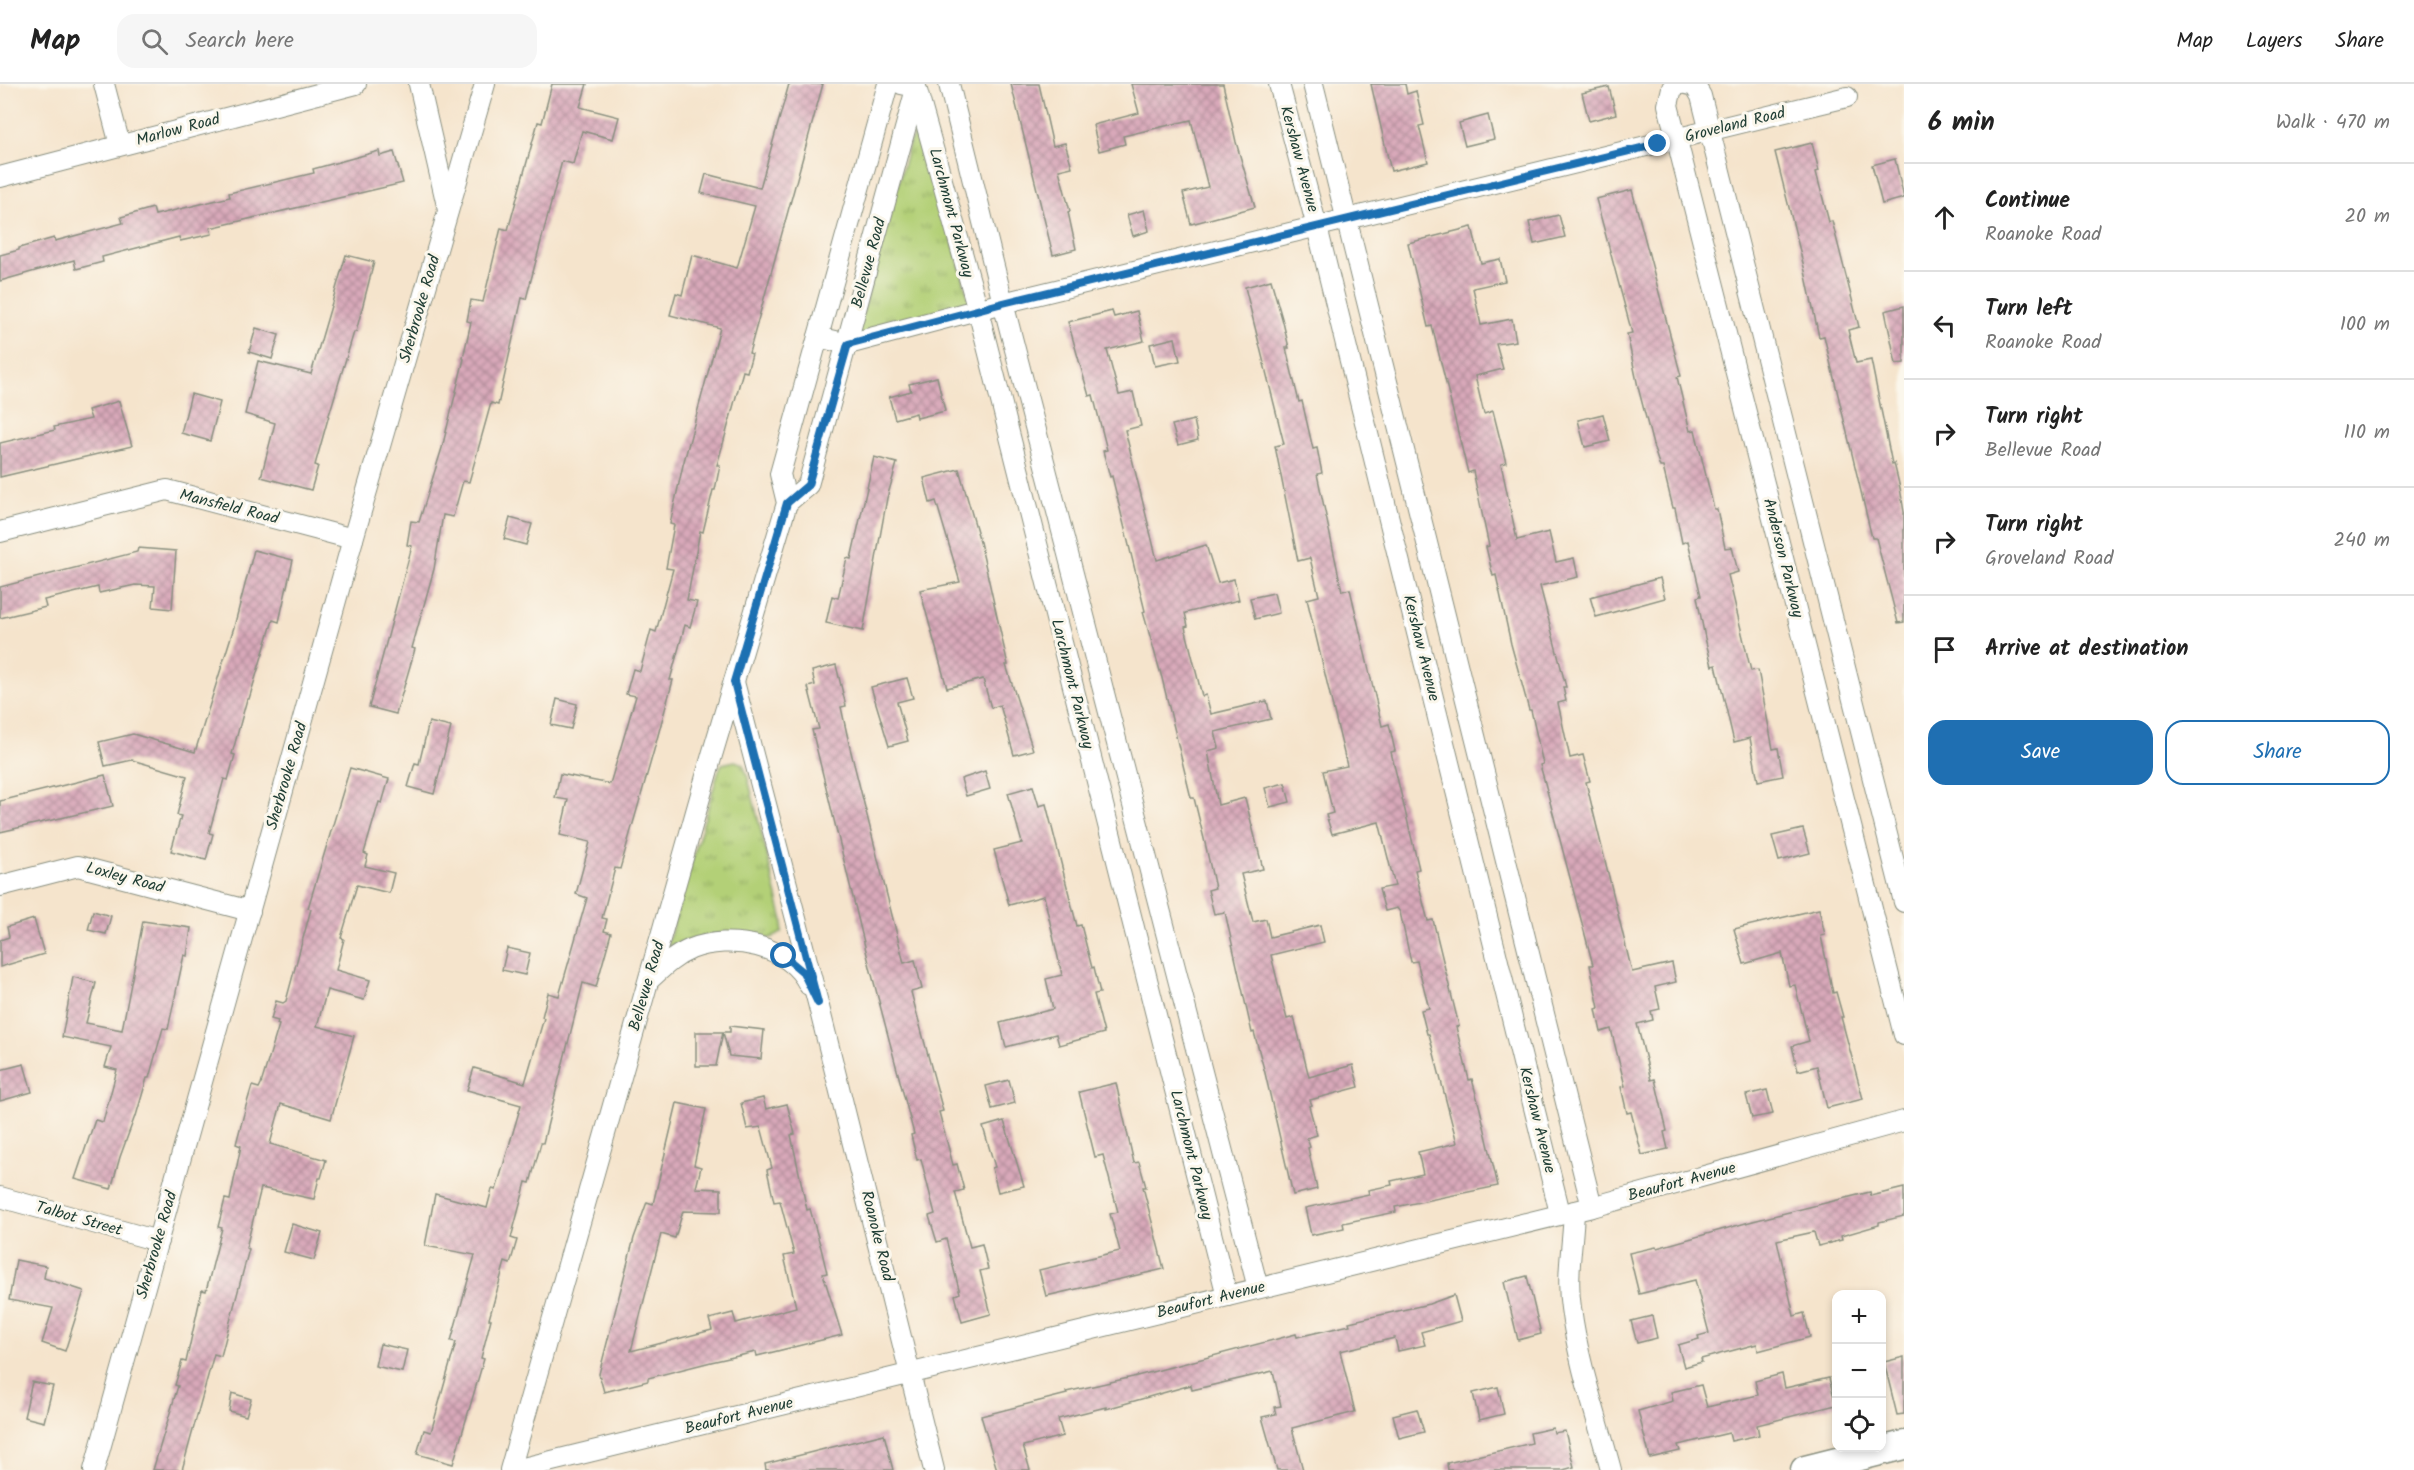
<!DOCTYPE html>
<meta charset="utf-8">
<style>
:root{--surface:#fff;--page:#f6f6f6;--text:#222;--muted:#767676;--line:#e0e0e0;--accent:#1f6fb2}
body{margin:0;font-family:Kalam,sans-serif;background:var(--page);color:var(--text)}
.controls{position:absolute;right:18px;bottom:18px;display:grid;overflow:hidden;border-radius:12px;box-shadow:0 3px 9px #0003}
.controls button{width:54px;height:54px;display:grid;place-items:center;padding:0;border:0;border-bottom:2px solid var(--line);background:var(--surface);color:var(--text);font:30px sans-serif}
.stop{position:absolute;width:18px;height:18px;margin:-14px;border:4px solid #1f6fb2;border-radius:50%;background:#fff}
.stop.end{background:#1f6fb2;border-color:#fff;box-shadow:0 2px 6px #0008}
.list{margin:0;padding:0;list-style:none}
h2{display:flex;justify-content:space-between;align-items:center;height:78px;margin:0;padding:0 24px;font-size:26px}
h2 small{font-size:20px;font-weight:400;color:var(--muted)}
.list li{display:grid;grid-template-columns:39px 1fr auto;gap:18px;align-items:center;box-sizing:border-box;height:108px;padding:0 24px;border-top:2px solid var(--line)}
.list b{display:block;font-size:22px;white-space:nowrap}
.list p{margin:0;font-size:20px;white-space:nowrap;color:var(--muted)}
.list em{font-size:20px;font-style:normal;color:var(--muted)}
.actions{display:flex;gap:12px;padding:18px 24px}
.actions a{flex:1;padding:14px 0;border:2px solid var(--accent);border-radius:18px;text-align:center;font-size:21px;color:var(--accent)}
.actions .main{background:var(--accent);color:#fff}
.icon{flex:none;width:33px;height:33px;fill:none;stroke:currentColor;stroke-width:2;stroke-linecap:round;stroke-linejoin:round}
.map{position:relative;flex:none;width:1904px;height:1386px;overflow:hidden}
header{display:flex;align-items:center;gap:36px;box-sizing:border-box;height:84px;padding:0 30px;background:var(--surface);border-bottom:2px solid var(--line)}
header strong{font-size:28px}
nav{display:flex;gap:33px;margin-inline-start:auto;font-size:21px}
.search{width:420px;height:54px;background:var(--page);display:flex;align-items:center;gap:15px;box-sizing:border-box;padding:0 21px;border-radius:18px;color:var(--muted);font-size:22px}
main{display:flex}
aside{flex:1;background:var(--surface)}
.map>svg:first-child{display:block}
.park{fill:url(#park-tufts);stroke:#698656;stroke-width:1.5}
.building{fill:url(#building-cross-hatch)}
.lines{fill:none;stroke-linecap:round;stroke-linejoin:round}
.street-casing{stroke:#8a9080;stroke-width:22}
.secondary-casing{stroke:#8a9080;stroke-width:31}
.street{stroke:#fff;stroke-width:20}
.secondary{stroke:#fff;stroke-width:28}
.route{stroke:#1f6fb2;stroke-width:8}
.labels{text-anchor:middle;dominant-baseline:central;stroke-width:6;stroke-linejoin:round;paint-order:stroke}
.street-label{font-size:16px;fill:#1f3d34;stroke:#fbf7ec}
</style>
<header>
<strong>Map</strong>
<div class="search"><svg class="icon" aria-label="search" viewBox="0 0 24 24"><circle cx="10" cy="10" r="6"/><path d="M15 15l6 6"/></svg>Search here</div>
<nav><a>Map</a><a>Layers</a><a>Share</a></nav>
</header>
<main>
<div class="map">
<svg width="1904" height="1386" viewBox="0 0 1904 1386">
<defs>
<pattern id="park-tufts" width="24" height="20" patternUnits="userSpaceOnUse" patternTransform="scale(1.5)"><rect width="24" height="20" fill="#b3d077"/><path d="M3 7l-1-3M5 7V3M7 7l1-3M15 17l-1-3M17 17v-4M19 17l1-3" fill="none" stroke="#91aa62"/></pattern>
<pattern id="building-cross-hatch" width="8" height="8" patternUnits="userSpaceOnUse" patternTransform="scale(1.5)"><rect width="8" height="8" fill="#d9a9ba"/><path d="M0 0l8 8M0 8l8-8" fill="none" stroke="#af8b98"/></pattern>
</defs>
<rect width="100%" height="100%" fill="#fbf7ec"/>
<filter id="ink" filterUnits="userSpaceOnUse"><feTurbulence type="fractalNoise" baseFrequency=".0167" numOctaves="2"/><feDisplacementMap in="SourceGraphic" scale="12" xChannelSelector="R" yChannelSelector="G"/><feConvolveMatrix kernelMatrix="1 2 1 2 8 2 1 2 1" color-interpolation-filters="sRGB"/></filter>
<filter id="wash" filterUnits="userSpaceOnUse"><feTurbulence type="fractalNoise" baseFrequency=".008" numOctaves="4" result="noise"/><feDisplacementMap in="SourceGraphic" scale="24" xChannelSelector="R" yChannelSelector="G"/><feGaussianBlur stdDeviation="1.35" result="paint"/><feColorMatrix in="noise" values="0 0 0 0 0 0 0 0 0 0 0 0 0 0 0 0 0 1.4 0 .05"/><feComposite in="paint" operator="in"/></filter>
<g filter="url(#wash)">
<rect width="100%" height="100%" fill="#f5e4cc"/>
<!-- park -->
<g class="park">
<path d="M916 50 923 54 971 222 856 254 910 57Z"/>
<path d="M735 677 743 680 748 694 783 837 782 848C767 861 755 851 737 849 713 848 690 856 667 862L719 686 722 680Z"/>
</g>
<g id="blocks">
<!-- building -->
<g class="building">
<path d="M552 0H587L580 23 619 33 613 55 582 47 573 80 562 77 526 215 522 214 498 321 491 319 469 398 463 397 453 433 443 431 434 485 412 564 415 565 396 630 369 623 412 462 407 461 411 437 419 438 442 364 464 275 463 274 471 238 467 237 471 216 483 218 501 144 508 146 538 38 542 39Z"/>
<path d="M789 0H823L749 269 752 270 747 288 743 287 728 342 717 381H720L715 406H713L703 448 700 447 687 516 697 518 690 543 685 541 670 596H673L654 666 620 785 615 784 602 834 607 835 604 847 611 849 596 903 583 899 543 1059H541L530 1099 526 1098 511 1154 517 1156 510 1180 505 1178 489 1235H491L481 1274 484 1275 453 1380 417 1370 424 1346 431 1348 456 1258 451 1257 475 1171 425 1162 435 1110 487 1124 492 1105 496 1106 521 1021 467 1006 474 984 525 999 544 934 542 933 548 909 559 912 587 814 576 810 590 758 560 751 568 716 555 714 560 690 610 700 636 612 626 610 633 585 640 587 651 546 656 548 673 485 666 484 674 441 670 440 683 381 720 244 670 231 676 209 682 211 692 171 737 184 755 122 701 109 706 90 760 104Z"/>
<path d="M1011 0H1039L1053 62 1065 59 1072 83 1059 86 1070 127 1068 128 1076 165 1053 171Z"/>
<path d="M1131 0H1223L1236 58 1255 123 1191 140 1183 109 1208 103 1191 36 1123 52 1125 60 1099 67 1093 41 1139 29Z"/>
<path d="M1371 0H1405L1407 10 1416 7 1424 41 1419 42 1428 78 1391 87Z"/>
<path d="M1609 3 1616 30 1589 37 1582 9Z"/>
<path d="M1488 31 1494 55 1465 62 1459 39Z"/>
<path d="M1812 59 1819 87 1816 88 1829 138 1832 137 1859 243 1848 246 1856 279 1871 276 1892 380 1894 379 1900 404 1904 428V538L1898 539 1876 454H1872L1824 252 1819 253 1805 187 1775 68Z"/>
<path d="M379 67 380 72 394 68 403 99 210 144 212 150 180 157 179 153 102 173 103 178 76 185 74 176 0 197V171L19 166V164L54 154 55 157 123 139 121 133 153 124 155 131 230 113 229 109 314 89 313 85Z"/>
<path d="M1895 75 1904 114 1882 120 1872 81Z"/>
<path d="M1632 106 1681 292 1677 293 1690 347 1695 346 1714 425H1717L1725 464 1732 463 1738 488 1728 491 1751 587 1758 586 1773 665 1778 664 1783 692 1758 697 1750 654 1734 658 1716 581 1712 582 1705 554 1697 513 1701 512 1688 457 1682 459 1675 424H1673L1663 383H1660L1654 365 1638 303 1627 250 1632 249 1596 115Z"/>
<path d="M1144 126 1149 147 1133 152 1127 131Z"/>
<path d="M1559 131 1565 153 1534 160 1529 138Z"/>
<path d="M1472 143 1481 179 1500 175 1505 197 1473 204 1481 241 1512 235 1516 257 1496 260 1503 285 1475 292 1484 330 1493 327 1506 379 1501 380 1517 456 1549 448 1556 478 1574 474 1578 493 1540 502 1566 603H1563L1566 617 1558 619 1570 674 1583 671 1590 697 1586 698 1632 888 1672 879 1676 898 1655 903 1660 925 1651 927 1653 936 1637 940 1651 996 1655 995 1667 1047 1664 1048 1668 1065 1642 1071 1631 1028 1627 1029 1621 1003 1625 1002 1611 945 1601 948 1596 925 1599 924 1590 881H1593L1545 699 1540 681 1543 680 1531 626H1529L1511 560 1496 491 1493 492 1486 463 1489 462 1473 387 1468 389 1432 242 1428 243 1408 159Z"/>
<path d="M346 171 374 178 356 248H354L329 331 315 381 318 382 311 406 261 393 275 339 245 330 258 277 311 290Z"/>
<path d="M1271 196 1283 238 1289 264H1286L1299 318 1302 317 1313 365 1317 364 1322 389 1317 390 1342 507 1350 505 1382 642 1389 640 1395 667 1391 668 1419 785 1415 786 1428 837 1433 836 1459 942 1456 943 1469 996 1472 995 1480 1025 1498 1102 1395 1123 1396 1128 1343 1139 1344 1144 1311 1151 1305 1124 1369 1110 1368 1106 1392 1101 1391 1097 1423 1090 1418 1068 1457 1059 1429 950H1427L1421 926 1429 924 1417 877 1411 878 1400 828 1397 824 1385 827 1379 805 1395 802 1379 738 1332 750 1326 731 1333 729 1323 687 1347 682 1307 515 1319 512 1310 474 1298 477 1275 362 1284 360 1245 203Z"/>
<path d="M1904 222V279L1896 280 1885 227Z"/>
<path d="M1112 227 1114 233 1137 227 1144 257 1107 266 1119 311 1133 308 1141 342 1125 346 1157 476 1206 461 1218 499 1234 495 1239 516 1185 529 1188 542 1185 543 1202 612 1206 611 1211 630 1267 617 1271 635 1215 648 1219 664 1208 667 1218 721 1245 714 1263 785 1241 790 1253 838 1266 835 1270 853 1320 841 1324 858 1271 871 1282 916 1287 935 1294 933 1309 993 1353 981 1359 1003 1310 1016 1312 1021 1309 1022 1317 1051 1307 1054 1310 1063 1308 1064 1317 1105 1293 1111 1265 989 1254 948 1252 949 1225 828 1214 830 1208 806 1215 804 1206 763 1194 714H1191L1162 594 1143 528 1145 527 1112 392 1110 393 1103 367 1107 366 1093 311 1089 312 1068 238Z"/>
<path d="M256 244 279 251 272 275 249 268Z"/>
<path d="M1175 254 1180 277 1155 282 1150 260Z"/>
<path d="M937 293 945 327 917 334 916 329 895 335 889 313 911 307 909 300Z"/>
<path d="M191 310 220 318 210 357 181 349Z"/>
<path d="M119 317 132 362 0 393V359L55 346 54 343 91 335 88 326Z"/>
<path d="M1603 330 1610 357 1585 363 1578 336Z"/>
<path d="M1194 336 1198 356 1178 361 1172 341Z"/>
<path d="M874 373 897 379 887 414 863 547 826 539 832 512 838 514 847 474 851 475Z"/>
<path d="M959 385 980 458 1008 581H1006L1033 666 1014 671 1000 621 991 624 983 595 947 604 920 506 960 498 936 417 930 419 924 394Z"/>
<path d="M510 434 532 440 526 461 504 455Z"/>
<path d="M138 464 176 467 172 525 153 523 155 502 135 501 99 509 98 503 44 516 46 523 0 534V503L137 468Z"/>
<path d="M254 466 293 476 279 538 273 536 249 615H247L232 670 235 671 228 696 224 695 209 749 213 750 206 776 171 767 181 732 177 731 187 692 132 676 105 682 99 658 133 650 195 668 234 543Z"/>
<path d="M1660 494 1665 514 1596 533 1590 513Z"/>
<path d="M1274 509 1279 529 1255 535 1250 514Z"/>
<path d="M836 581 846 622 841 623 850 664 904 879 915 876 922 905 911 908 943 1027 939 1028 953 1081 957 1080 964 1106 955 1108 970 1163 982 1160 988 1185 980 1187 991 1230 962 1238 955 1211 960 1209 946 1155 937 1158 929 1132 935 1130 921 1075 917 1076 911 1051 914 1050 871 887 812 646 819 645 808 603 815 601 812 587Z"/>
<path d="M907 594 913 614 897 618 908 657 889 662 871 603Z"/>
<path d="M557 615 577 620 571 645 551 641Z"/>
<path d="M429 638 451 643 434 710 408 703 415 679 419 680Z"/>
<path d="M350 684 389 695 382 719 379 718 364 769 368 771 365 782 394 789 389 809 357 801 341 854 344 855 336 886 370 896 364 916 327 906 317 942 354 952 331 1035 281 1020 270 1060 326 1076 321 1094H319L314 1115 261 1104 246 1164 249 1165 221 1272 214 1270 182 1386H153L178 1302 175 1301 182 1277 186 1278 202 1206 206 1207 222 1144 218 1143 225 1115 230 1116 241 1062 236 1060 246 1022 252 1002 259 1004 261 1000 279 941 277 940 278 937 271 935 276 917 283 919 286 917 311 825 308 824Z"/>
<path d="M985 687 990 705 966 712 961 695Z"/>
<path d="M105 691 113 722 0 748V717Z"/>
<path d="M1285 699 1290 718 1270 723 1265 704Z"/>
<path d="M1033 702 1039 722 1046 720 1077 842 1081 841 1092 884 1094 883 1100 909 1094 910 1104 949 1059 961 1056 950 1006 963 1000 939 1053 925 1046 895 1062 891 1044 812 1009 821 994 766 1022 759 1008 709Z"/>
<path d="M1803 745 1810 769 1779 777 1772 752Z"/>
<path d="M1819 825 1825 851 1821 852 1833 909 1836 908 1843 933H1841L1863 1015 1827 1024 1817 982 1798 987 1792 962 1809 957 1795 901 1789 902 1782 869 1744 880 1734 845Z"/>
<path d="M93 827 111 832 106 850 88 846Z"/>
<path d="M34 835 44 870 0 883V856L9 853 7 843Z"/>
<path d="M143 837 191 844 187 872 184 871 168 945 163 944 149 994H147L136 1032H135L120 1073 111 1105 75 1095 95 1036 103 1038 117 986 105 983 111 963 62 953 73 893 96 899 86 939 122 946Z"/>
<path d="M507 864 530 869 525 891 502 886Z"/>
<path d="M730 942 764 946 761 975 729 972 723 948 716 982H696V948H730Z"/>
<path d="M24 980 32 1008 0 1017V986Z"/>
<path d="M1009 996 1015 1019 992 1025 986 1002Z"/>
<path d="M1116 999 1134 1079 1139 1078 1146 1103H1143L1164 1185 1046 1212 1039 1186 1120 1167 1110 1130 1118 1128 1103 1071 1095 1073 1079 1008Z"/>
<path d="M1767 1006 1773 1030 1752 1034 1746 1011Z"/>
<path d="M763 1014 766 1025 787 1020 795 1050 791 1051 807 1126 810 1125 821 1164 827 1189 823 1190 842 1251 757 1272 756 1268 711 1278 648 1294V1297L604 1308 599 1290 634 1154 647 1118 653 1120 677 1019 706 1025 694 1081 701 1083 696 1104 721 1105V1128L683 1127 675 1154 661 1150 631 1267 712 1246 709 1235 733 1229 736 1239 796 1223 784 1172 794 1170 780 1117 774 1118 767 1086 772 1084 761 1043 747 1045 741 1019Z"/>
<path d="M1004 1037 1024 1102 998 1108 992 1084 995 1083 983 1043Z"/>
<path d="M1904 1104V1132L1879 1138V1141L1841 1152 1842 1156 1818 1162 1814 1148 1777 1156 1794 1232 1804 1229 1810 1253 1758 1267 1757 1260 1701 1275 1702 1278 1684 1283 1678 1261 1699 1255 1698 1252 1709 1249 1695 1196 1639 1210 1629 1169 1656 1163 1657 1164 1753 1137 1870 1108 1871 1112Z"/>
<path d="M292 1140 322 1149 314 1176 284 1168Z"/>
<path d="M16 1176 46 1182 44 1194 84 1207 65 1267 42 1259 53 1224 9 1216Z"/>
<path d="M1527 1192 1541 1250 1518 1256 1504 1198Z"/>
<path d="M1454 1211 1461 1237 1421 1248 1425 1261 1398 1267 1395 1254 1340 1267 1355 1328 1292 1344 1303 1386H1277L1262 1333 1276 1330 1274 1323 1281 1322 1273 1287 1192 1306 1191 1301 1106 1325V1323L1058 1335 1063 1352 1023 1362 1030 1386H997L981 1332 1067 1310 1066 1308 1133 1293 1296 1250 1297 1253 1350 1241 1349 1238 1429 1220Z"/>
<path d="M1652 1232 1657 1254 1637 1259 1631 1237Z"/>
<path d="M380 1260 407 1266 402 1288 375 1282Z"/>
<path d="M1904 1273V1330L1897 1331 1884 1278Z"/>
<path d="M1782 1290 1785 1304 1829 1294 1836 1321 1757 1341 1759 1351 1731 1357 1729 1349 1678 1361 1680 1367 1650 1374 1638 1327 1673 1317 1671 1308 1701 1301 1707 1323 1758 1311 1755 1297Z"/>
<path d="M32 1298 53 1302 44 1338 24 1333Z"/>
<path d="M1498 1303 1504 1330 1479 1336 1473 1309Z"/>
<path d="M232 1309 251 1315 246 1332 229 1327Z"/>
<path d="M1417 1325 1424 1348 1399 1354 1393 1331Z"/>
<path d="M1553 1344 1554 1349 1565 1347 1574 1383 1563 1386H1448L1447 1379 1532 1359 1530 1349Z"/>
<path d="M884 1350 893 1386H766L765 1380Z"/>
</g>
</g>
</g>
<g filter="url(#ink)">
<use href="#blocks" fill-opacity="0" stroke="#8a9080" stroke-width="1.5"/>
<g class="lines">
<!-- street casing -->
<g class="street-casing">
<g id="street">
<path d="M104 0 120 61"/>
<path d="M419 0 448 126"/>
<path d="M901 0 916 3 978 226 1227 1212"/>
<path d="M949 0 1003 219 1258 1204"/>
<path d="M1279 0 1317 143 1560 1129"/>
<path d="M1313 0 1592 1123"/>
<path d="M1680 0 1672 4 1668 21 1904 951"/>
<path d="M1686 0 1695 2 1701 12 1904 818"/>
<path d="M0 93 356 0"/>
<path d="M818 253 848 260 1003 219 1847 13"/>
<path d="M787 419 808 401 916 5"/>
<path d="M0 448 167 406 353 455"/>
<path d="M734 598 818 919 934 1386"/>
<path d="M0 802 78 782 250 827"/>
<path d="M649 896C662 884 674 872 691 865 730 850 789 860 809 901"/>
<path d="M0 1113 158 1157"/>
<path d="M1574 1127C1573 1159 1566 1192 1571 1224 1578 1279 1597 1333 1611 1386"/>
<path d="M94 1386 353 455 485 0"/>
<path d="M510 1386 712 671 787 419 780 390 888 0"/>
<path d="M515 1386 1592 1123 1904 1037"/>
</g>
</g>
<!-- secondary casing -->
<g class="secondary-casing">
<path id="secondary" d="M1805 1386 1904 1361"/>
</g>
<!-- street -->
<use href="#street" class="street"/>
<!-- secondary -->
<use href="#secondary" class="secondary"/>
</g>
</g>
<g class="lines" filter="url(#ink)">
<!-- route -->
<path class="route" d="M784 872 803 888 818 919 734 598 787 419 808 401 848 260 1003 219 1658 60"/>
</g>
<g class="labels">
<!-- street labels -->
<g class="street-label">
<text transform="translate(1735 41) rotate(-14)">Groveland Road</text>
<text transform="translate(178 46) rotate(-15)">Marlow Road</text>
<text transform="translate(1299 75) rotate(75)">Kershaw Avenue</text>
<text transform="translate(951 129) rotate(75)">Larchmont Parkway</text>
<text transform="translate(869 179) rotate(-75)">Bellevue Road</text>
<text transform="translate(420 225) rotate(-74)">Sherbrooke Road</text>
<text transform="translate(229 423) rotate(14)">Mansfield Road</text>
<text transform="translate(1783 474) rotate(76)">Anderson Parkway</text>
<text transform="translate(1421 564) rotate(76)">Kershaw Avenue</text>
<text transform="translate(1072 600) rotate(76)">Larchmont Parkway</text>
<text transform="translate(287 692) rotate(-74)">Sherbrooke Road</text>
<text transform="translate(125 794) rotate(15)">Loxley Road</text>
<text transform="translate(647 902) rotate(-74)">Bellevue Road</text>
<text transform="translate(1537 1036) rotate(76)">Kershaw Avenue</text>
<text transform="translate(1191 1071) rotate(76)">Larchmont Parkway</text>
<text transform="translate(1682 1098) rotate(-15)">Beaufort Avenue</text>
<text transform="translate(79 1135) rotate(16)">Talbot Street</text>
<text transform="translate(877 1152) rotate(76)">Roanoke Road</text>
<text transform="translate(157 1161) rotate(-74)">Sherbrooke Road</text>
<text transform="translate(1211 1216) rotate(-14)">Beaufort Avenue</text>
<text transform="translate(739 1332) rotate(-14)">Beaufort Avenue</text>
</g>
</g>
</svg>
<div class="controls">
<button>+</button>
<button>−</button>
<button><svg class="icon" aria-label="locate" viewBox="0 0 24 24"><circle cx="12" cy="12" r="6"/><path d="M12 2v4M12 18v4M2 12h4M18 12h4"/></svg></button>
</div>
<div class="stop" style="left:784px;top:872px"></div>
<div class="stop end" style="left:1658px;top:60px"></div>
</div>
<aside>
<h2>6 min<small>Walk · 470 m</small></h2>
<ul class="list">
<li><svg class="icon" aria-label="ahead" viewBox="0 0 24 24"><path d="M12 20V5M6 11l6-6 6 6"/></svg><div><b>Continue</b><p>Roanoke Road</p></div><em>20 m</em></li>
<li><svg class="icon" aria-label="left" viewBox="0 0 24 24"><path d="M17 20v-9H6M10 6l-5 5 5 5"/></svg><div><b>Turn left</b><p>Roanoke Road</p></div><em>100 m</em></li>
<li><svg class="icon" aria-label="right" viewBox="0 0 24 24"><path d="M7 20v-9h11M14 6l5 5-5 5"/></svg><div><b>Turn right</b><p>Bellevue Road</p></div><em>110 m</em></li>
<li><svg class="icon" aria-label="right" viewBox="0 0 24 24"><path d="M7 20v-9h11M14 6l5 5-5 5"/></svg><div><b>Turn right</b><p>Groveland Road</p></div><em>240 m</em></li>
<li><svg class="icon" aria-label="arrive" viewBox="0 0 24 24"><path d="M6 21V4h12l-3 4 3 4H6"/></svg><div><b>Arrive at destination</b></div></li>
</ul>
<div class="actions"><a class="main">Save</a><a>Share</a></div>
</aside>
</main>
